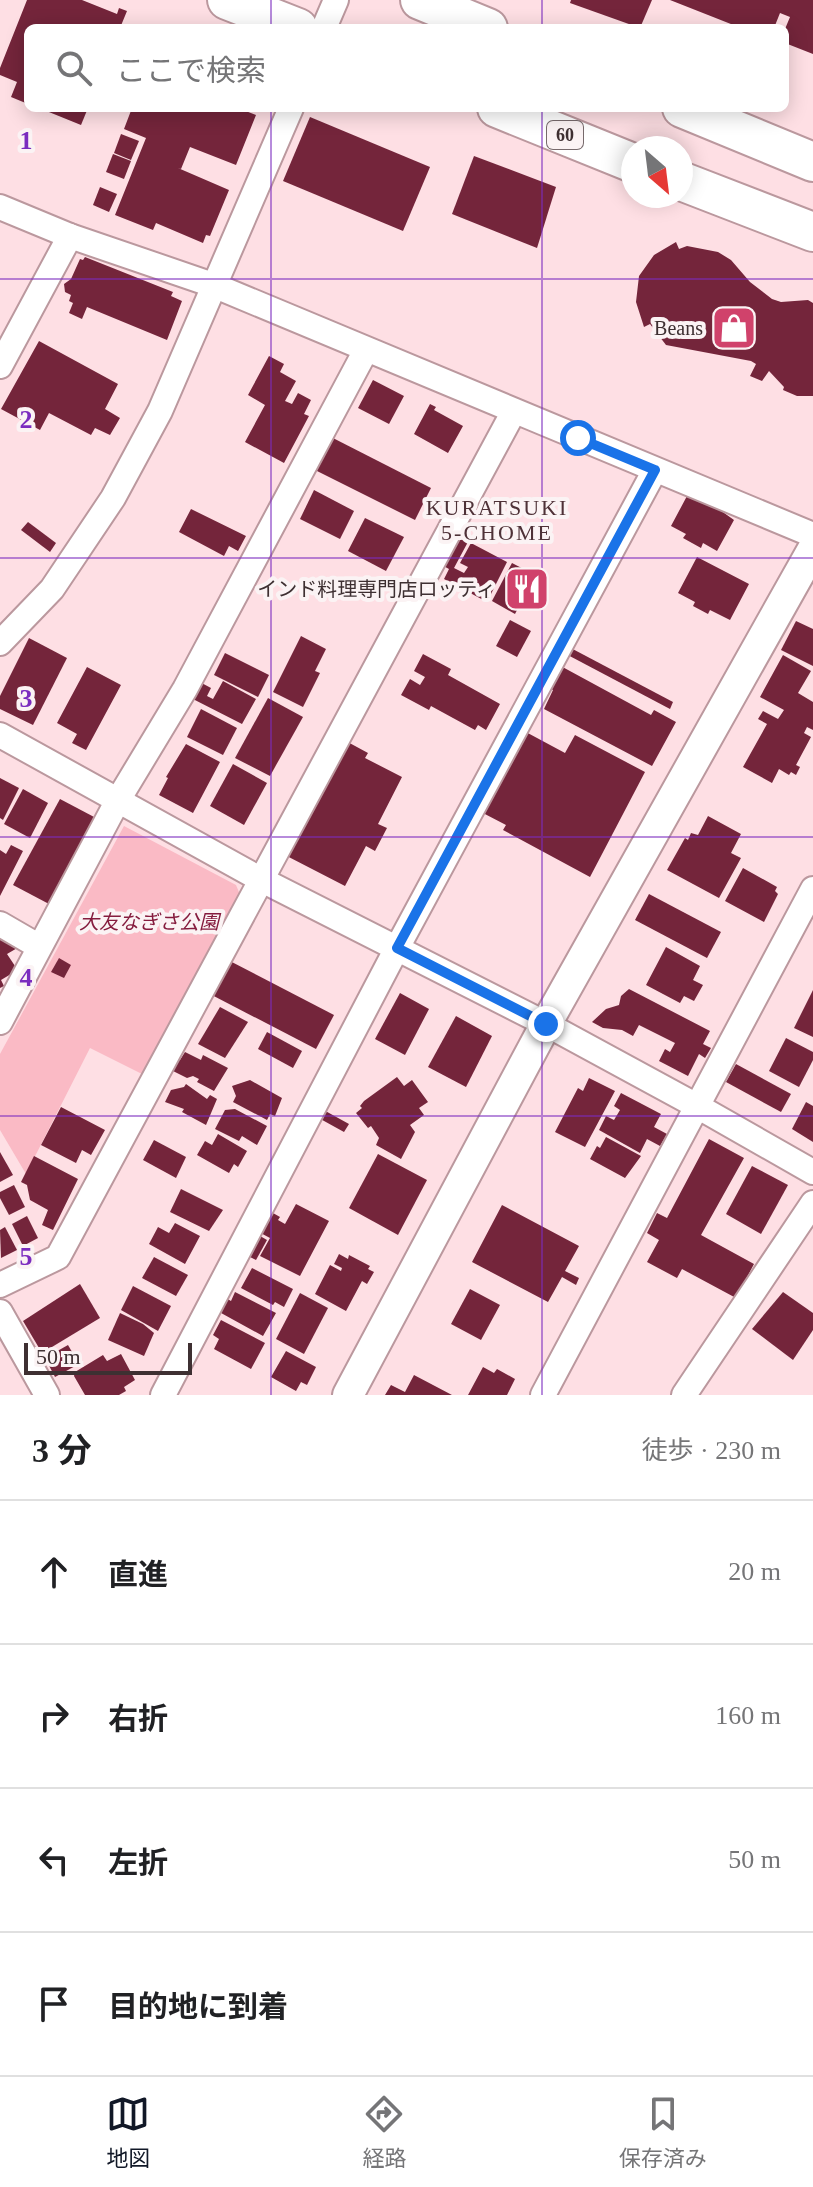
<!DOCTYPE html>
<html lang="ja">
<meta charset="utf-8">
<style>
:root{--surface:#fff;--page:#f2f2f2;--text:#202124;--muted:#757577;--line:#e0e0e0;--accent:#111827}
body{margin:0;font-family:"Times New Roman","Noto Sans JP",serif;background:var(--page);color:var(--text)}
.compass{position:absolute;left:621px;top:136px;width:72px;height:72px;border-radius:50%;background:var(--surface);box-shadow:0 4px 20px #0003;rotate:152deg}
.scale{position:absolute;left:24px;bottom:20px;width:168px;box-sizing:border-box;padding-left:8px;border:4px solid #3e3032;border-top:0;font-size:22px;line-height:28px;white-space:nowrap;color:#3e3032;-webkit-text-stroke:6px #fbf3f4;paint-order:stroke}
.stop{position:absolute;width:24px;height:24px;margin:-18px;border:6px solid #1a73e8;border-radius:50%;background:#fff}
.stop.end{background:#1a73e8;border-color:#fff;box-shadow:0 2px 8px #0008}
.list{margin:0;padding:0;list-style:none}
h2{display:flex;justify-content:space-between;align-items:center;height:104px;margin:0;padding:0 32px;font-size:34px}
h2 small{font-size:26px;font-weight:400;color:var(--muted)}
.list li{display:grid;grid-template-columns:52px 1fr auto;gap:24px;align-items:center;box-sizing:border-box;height:144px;padding:0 32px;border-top:2px solid var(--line)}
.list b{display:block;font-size:30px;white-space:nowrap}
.list em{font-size:26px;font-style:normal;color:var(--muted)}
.icon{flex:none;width:44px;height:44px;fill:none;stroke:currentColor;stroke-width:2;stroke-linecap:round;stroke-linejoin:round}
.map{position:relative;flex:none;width:813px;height:1395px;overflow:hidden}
.search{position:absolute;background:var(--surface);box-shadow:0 4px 20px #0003;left:24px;right:24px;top:24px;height:88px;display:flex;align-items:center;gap:20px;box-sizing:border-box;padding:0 28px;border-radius:12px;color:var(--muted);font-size:30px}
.sheet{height:680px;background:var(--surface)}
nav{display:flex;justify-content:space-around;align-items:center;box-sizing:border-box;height:112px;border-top:2px solid var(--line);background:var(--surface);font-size:22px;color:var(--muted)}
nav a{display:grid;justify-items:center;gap:4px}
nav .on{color:var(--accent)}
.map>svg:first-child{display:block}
.green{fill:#fabac5}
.building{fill:#74253b}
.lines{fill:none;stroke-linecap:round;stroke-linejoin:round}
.minor-casing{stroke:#bb989e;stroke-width:28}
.tertiary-casing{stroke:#bb989e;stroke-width:34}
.primary-casing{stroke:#bb989e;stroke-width:42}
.minor{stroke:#fff;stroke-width:24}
.tertiary{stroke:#fff;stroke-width:30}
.primary{stroke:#fff;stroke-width:38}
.route{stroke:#1a73e8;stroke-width:10}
.grid{fill:none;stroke:#7b2cbf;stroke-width:2;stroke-opacity:0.55}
.labels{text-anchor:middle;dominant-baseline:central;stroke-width:8;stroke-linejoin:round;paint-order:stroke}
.shield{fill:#fbf3f4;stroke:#776a6c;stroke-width:2}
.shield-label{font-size:18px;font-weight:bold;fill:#3e3032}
.poi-label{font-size:20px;fill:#3e3032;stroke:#fbf3f4;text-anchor:end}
.park-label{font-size:20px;font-style:italic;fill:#851c3e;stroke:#fbf3f4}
.neighbourhood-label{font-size:22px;letter-spacing:2px;fill:#4e3137;stroke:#fbf3f4}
.grid-label{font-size:26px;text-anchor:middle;font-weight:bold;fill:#7b2cbf;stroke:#fbf3f4;stroke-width:8;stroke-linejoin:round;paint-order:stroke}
</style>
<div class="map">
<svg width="813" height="1395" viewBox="0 0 813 1395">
<rect width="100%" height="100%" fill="#fedfe4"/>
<!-- green -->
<path class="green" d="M124 826 236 885 241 897 142 1074 90 1048 26 1174 0 1130V1054Z"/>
<!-- building -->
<g class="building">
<path d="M27 0H82L117 14 119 8 127 11 120 28H28V104L11 97 17 82 0 75V68Z"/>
<path d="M571 0H652L640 28 570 3Z"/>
<path d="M670 0H813V54L785 43V29L790 17 780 13 774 28H741Z"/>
<path d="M39 108H88L81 125Z"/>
<path d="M132 108H238L256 115 236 165 190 147 181 169 178 168 229 190 210 236 206 235 203 243 156 223 153 230 115 215 146 138 124 129Z"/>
<path d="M310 117 430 167 403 231 283 181Z"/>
<path d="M121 134 139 141 131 160 114 153Z"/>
<path d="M113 154 131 161 124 179 106 172Z"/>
<path d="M474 156 556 187 537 248 452 214Z"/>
<path d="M100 187 117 194 109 212 93 205Z"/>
<path d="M676 242 679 249 687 246 718 252 731 260 750 282 772 299 781 302 808 300 813 303V396H797L783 390 784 387 769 371 762 381 750 376 756 364 751 361 666 345 650 324 644 327 636 302 639 276 654 255Z"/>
<path d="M85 257 173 292 171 296 182 301 167 340 87 307 82 319 69 313 73 303 69 301 71 295 65 292 64 284 71 279 80 259 83 260Z"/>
<path d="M39 341 118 384 105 409 120 418 110 435 95 428 91 435 49 413 40 430 1 409Z"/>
<path d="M269 356 284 364 280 372 296 381 285 401 292 404 298 393 311 400 304 414 309 416 284 463 245 442 265 405 248 395Z"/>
<path d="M373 380 404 396 389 424 358 408Z"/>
<path d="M430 404 436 407 434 410 463 426 448 453 414 434Z"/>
<path d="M329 436 431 488 415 520 313 469Z"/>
<path d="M314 490 354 511 340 539 300 519Z"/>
<path d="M687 496 713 505 734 520 717 551 703 543 701 548 683 538 686 534 671 526Z"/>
<path d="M191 509 246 536 238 551 229 546 224 556 179 532Z"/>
<path d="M365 518 404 537 386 571 348 551Z"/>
<path d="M28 522 56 543 50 552 21 530Z"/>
<path d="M453 531 469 540 454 568 464 573 468 567 460 563 471 543 507 562 487 602 444 579 449 569 436 562Z"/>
<path d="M697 557 749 584 730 620 710 610 708 614 693 606 695 602 678 593Z"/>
<path d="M512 563 535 575 515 614 492 601Z"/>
<path d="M510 620 531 631 517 657 496 646Z"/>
<path d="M796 621 813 629V666L781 650Z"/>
<path d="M301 636 326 649 315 671 320 673 303 707 273 692Z"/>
<path d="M29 638 67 658 33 725 0 709V696Z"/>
<path d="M567 646 673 702 670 709 564 653Z"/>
<path d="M225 653 269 675 258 697 214 675Z"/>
<path d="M423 654 451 669 448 675 500 704 486 730 478 725 475 730 431 706 429 710 401 695 410 679 420 685 425 677 414 671Z"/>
<path d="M783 655 811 671 798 693 813 702V730L807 727 804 733 811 737 796 765 800 767 796 775 791 772 789 775 779 769 772 783 743 767 767 724 758 719 763 711 778 719 784 710 760 697Z"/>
<path d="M557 664 651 715 654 710 676 722 652 766 544 709 553 690 545 686Z"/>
<path d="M87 667 121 685 86 750 72 743 77 734 57 723Z"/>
<path d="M196 680 211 688 207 696 213 699 223 681 256 699 242 724 187 696Z"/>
<path d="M268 698 303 717 270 776 235 758Z"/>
<path d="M201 709 237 728 223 755 187 737Z"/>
<path d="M524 731 565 753 575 735 645 772 590 877 503 830 506 825 481 812Z"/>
<path d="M344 740 368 753 365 758 402 777 378 824 387 828 375 851 366 846 345 886 281 853Z"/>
<path d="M186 744 220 762 193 813 159 795 168 778 166 777Z"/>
<path d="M233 764 267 783 244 825 210 806Z"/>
<path d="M0 778 19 788 3 820 0 818Z"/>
<path d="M23 789 48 803 30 838 4 824Z"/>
<path d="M60 799 96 818 49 904 13 885Z"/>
<path d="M708 816 741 834 731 853 741 858 719 898 667 870 685 838 688 840 691 833 698 835Z"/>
<path d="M11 845 23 851 0 896V850L6 854Z"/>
<path d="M743 868 777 887 775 891 778 894 764 922 725 901Z"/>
<path d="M649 894 721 932 707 958 635 920Z"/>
<path d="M0 936 19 947 7 954 15 966 11 974 1 980 4 986 0 988Z"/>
<path d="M666 947 700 966 693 980 703 985 694 1001 684 996 680 1003 646 985Z"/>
<path d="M59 958 71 965 64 978 51 972Z"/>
<path d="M226 959 334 1015 316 1049 208 993Z"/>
<path d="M629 989 710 1031 703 1044 711 1048 705 1058 699 1054 688 1076 659 1061 665 1049 670 1052 675 1043 639 1025 633 1036 622 1030 603 1028 592 1022 606 1009 619 1005 621 996Z"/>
<path d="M813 990V1037L794 1028Z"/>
<path d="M400 993 429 1009 405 1055 375 1039Z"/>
<path d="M220 1007 248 1022 225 1058 198 1044Z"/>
<path d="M456 1016 492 1036 466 1087 428 1067Z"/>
<path d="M267 1032 302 1051 293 1068 258 1049Z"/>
<path d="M786 1038 813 1052V1060L799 1087 769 1071Z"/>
<path d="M185 1052 201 1060 203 1055 228 1068 214 1091 197 1082 199 1079 193 1076 187 1078 165 1067 171 1055 180 1060Z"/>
<path d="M736 1064 791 1094 781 1112 726 1082Z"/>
<path d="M397 1077 404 1086 412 1080 428 1102 419 1108 424 1115 410 1125 415 1132 401 1159 376 1145 379 1138 371 1126 368 1128 356 1113 362 1108 360 1106 364 1101Z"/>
<path d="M589 1078 615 1091 585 1147 555 1132 578 1088 583 1091Z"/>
<path d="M250 1080 282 1098 275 1116 270 1114 267 1120 233 1102 236 1096 232 1086Z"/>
<path d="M186 1084 207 1099 210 1095 217 1099 206 1125 182 1112 184 1109 165 1102 171 1090 184 1087Z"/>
<path d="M621 1093 661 1114 654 1127 667 1134 660 1146 647 1139 640 1153 599 1130 606 1116 614 1120 620 1110 614 1106Z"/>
<path d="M806 1102 813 1106V1142L792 1129Z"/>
<path d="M61 1107 105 1130 91 1155 82 1150 76 1163 41 1145Z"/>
<path d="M320 1108 349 1124 344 1132 315 1116Z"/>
<path d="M235 1109 267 1126 257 1145 242 1136 239 1141 215 1129 225 1110Z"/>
<path d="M218 1134 247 1151 238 1167 234 1164 229 1173 197 1155 205 1141 212 1145Z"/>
<path d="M606 1137 641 1156 625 1178 590 1159 597 1146 600 1148Z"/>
<path d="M709 1139 744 1158 701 1235 754 1264 736 1298 682 1269 677 1278 647 1262 659 1240 647 1233 657 1213 667 1218Z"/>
<path d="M154 1140 186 1157 176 1178 143 1160Z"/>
<path d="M0 1152 13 1175 0 1182Z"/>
<path d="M378 1154 427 1180 398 1235 349 1208Z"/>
<path d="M34 1156 78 1179 53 1230 42 1225 48 1210 30 1200 27 1185 21 1182Z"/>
<path d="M752 1166 788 1185 761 1234 726 1214Z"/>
<path d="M14 1185 25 1207 9 1215 0 1198V1192Z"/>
<path d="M181 1189 223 1210 209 1231 170 1212Z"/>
<path d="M296 1204 329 1221 300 1276 260 1256 270 1238 255 1230 266 1209 280 1217 278 1220 285 1224Z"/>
<path d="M502 1205 579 1246 565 1271 579 1278 576 1285 562 1277 548 1302 472 1262Z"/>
<path d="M27 1216 38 1238 23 1246 12 1224Z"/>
<path d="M175 1223 200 1236 185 1264 149 1244 158 1227 169 1233Z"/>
<path d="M5 1227 17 1250 1 1258 0 1230Z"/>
<path d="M253 1232 267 1240 256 1260 242 1253Z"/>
<path d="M339 1254 348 1259 349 1255 370 1266 368 1269 374 1272 367 1284 362 1281 346 1311 315 1294 330 1265 341 1271 342 1268 334 1264Z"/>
<path d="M154 1257 188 1275 176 1296 142 1278Z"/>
<path d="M252 1268 293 1289 284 1307 275 1302 273 1305 241 1288Z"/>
<path d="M80 1284 100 1318 42 1353 23 1321Z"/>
<path d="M133 1286 171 1306 158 1331 121 1310Z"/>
<path d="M470 1289 500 1305 481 1340 451 1324Z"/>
<path d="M235 1292 276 1313 263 1336 212 1308 219 1294 231 1301Z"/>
<path d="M783 1292 813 1313V1330L793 1360 752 1329Z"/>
<path d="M300 1293 328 1308 304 1354 276 1339Z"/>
<path d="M120 1313 143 1324 154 1333 144 1356 108 1340Z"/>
<path d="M221 1320 265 1343 251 1369 214 1349 219 1339 213 1335Z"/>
<path d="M68 1345 79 1364 55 1377 45 1358Z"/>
<path d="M286 1351 316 1367 307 1385 301 1382 296 1391 271 1377Z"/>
<path d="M121 1354 135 1380 124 1387 126 1391 119 1395H85L74 1376 75 1372 103 1355 107 1361Z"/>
<path d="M483 1367 494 1373 497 1369 515 1379 507 1395H468Z"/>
<path d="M414 1375 452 1395H385L391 1385 405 1392Z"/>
</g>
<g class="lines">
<!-- minor casing -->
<g class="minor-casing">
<g id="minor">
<path d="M324 28 336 0"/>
<path d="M0 207 70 236 213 285 813 535"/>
<path d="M0 366 70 236"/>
<path d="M0 643 52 589 113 498 160 411 291 108"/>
<path d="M0 735 260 879 546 1024 697 1106 813 1172"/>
<path d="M0 924 38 946"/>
<path d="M0 1022 118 800 185 689 366 350"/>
<path d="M0 1285 58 1257 514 411"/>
<path d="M0 1312 47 1395"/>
<path d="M163 1395 397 948 655 470"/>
<path d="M543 1395 813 889"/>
<path d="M684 1395 813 1203"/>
</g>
</g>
<!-- tertiary casing -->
<g class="tertiary-casing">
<path id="tertiary" d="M348 1395 546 1024 813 549"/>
</g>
<!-- primary casing -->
<g class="primary-casing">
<g id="primary">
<path d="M227 0 298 28"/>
<path d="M420 0 488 28"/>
<path d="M497 108 633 163"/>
<path d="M682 108 813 162"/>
<path d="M681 181 813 232"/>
</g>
</g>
<!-- minor -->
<use href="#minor" class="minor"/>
<!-- tertiary -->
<use href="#tertiary" class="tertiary"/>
<!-- primary -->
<use href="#primary" class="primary"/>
</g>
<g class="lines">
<!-- route -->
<path class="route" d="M546 1024 397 948 655 470 578 438"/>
</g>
<!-- grid -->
<path class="grid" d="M271 0V28M542 0V28M271 108V1395M542 108V1395M0 279H813M0 558H813M0 837H813M0 1116H813"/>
<!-- icons -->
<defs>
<g id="shop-square" transform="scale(2.3)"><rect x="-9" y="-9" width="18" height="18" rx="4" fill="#d0426b" stroke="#fbf3f4"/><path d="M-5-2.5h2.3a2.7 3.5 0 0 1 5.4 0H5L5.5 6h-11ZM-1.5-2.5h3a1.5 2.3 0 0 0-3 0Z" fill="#fff"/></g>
<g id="restaurant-square" transform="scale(2.3)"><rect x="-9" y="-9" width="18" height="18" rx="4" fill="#d0426b" stroke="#fbf3f4"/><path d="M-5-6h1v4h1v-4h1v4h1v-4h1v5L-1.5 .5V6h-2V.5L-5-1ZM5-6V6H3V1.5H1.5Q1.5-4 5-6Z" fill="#fff"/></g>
</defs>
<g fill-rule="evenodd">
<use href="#shop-square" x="734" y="328"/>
<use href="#restaurant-square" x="527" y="589"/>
</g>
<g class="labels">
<!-- shield labels -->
<rect class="shield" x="547" y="121" width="36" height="28" rx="6"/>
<g class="shield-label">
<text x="565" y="135">60</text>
</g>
<!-- poi labels -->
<g class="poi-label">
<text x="703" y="328">Beans</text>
<text x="496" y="589">インド料理専門店ロッティ</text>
</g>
<!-- park labels -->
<g class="park-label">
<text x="149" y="922">大友なぎさ公園</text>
</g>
<!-- neighbourhood labels -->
<g class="neighbourhood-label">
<text x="497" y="507">KURATSUKI<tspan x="497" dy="25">5-CHOME</tspan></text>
</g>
</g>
<g class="grid-label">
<text x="26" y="149">1</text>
<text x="26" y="428">2</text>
<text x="26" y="707">3</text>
<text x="26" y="986">4</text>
<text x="26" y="1265">5</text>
</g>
</svg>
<svg class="compass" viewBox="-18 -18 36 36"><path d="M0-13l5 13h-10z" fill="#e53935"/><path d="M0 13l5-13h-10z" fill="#757577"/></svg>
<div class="scale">50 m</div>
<div class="stop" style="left:578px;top:438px"></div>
<div class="stop end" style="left:546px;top:1024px"></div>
<div class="search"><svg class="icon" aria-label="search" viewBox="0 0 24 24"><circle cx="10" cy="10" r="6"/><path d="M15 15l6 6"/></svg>ここで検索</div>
</div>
<section class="sheet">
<h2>3 分<small>徒歩 · 230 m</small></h2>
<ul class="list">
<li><svg class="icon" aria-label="ahead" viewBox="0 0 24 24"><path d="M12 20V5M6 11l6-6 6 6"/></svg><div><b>直進</b></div><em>20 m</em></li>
<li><svg class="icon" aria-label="right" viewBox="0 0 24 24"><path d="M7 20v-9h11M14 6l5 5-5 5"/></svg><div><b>右折</b></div><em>160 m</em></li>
<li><svg class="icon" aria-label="left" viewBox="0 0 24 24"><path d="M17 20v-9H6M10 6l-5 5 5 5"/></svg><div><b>左折</b></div><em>50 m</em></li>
<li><svg class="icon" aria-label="arrive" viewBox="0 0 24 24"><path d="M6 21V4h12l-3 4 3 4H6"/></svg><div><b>目的地に到着</b></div></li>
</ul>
</section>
<nav>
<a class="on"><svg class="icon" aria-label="map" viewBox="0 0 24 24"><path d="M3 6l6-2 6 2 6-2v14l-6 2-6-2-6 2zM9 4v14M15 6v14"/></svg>地図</a>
<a><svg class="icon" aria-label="directions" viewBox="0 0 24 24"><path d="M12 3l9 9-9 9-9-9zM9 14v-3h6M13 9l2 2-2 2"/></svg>経路</a>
<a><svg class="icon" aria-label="saved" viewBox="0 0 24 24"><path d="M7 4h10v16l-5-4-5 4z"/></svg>保存済み</a>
</nav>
